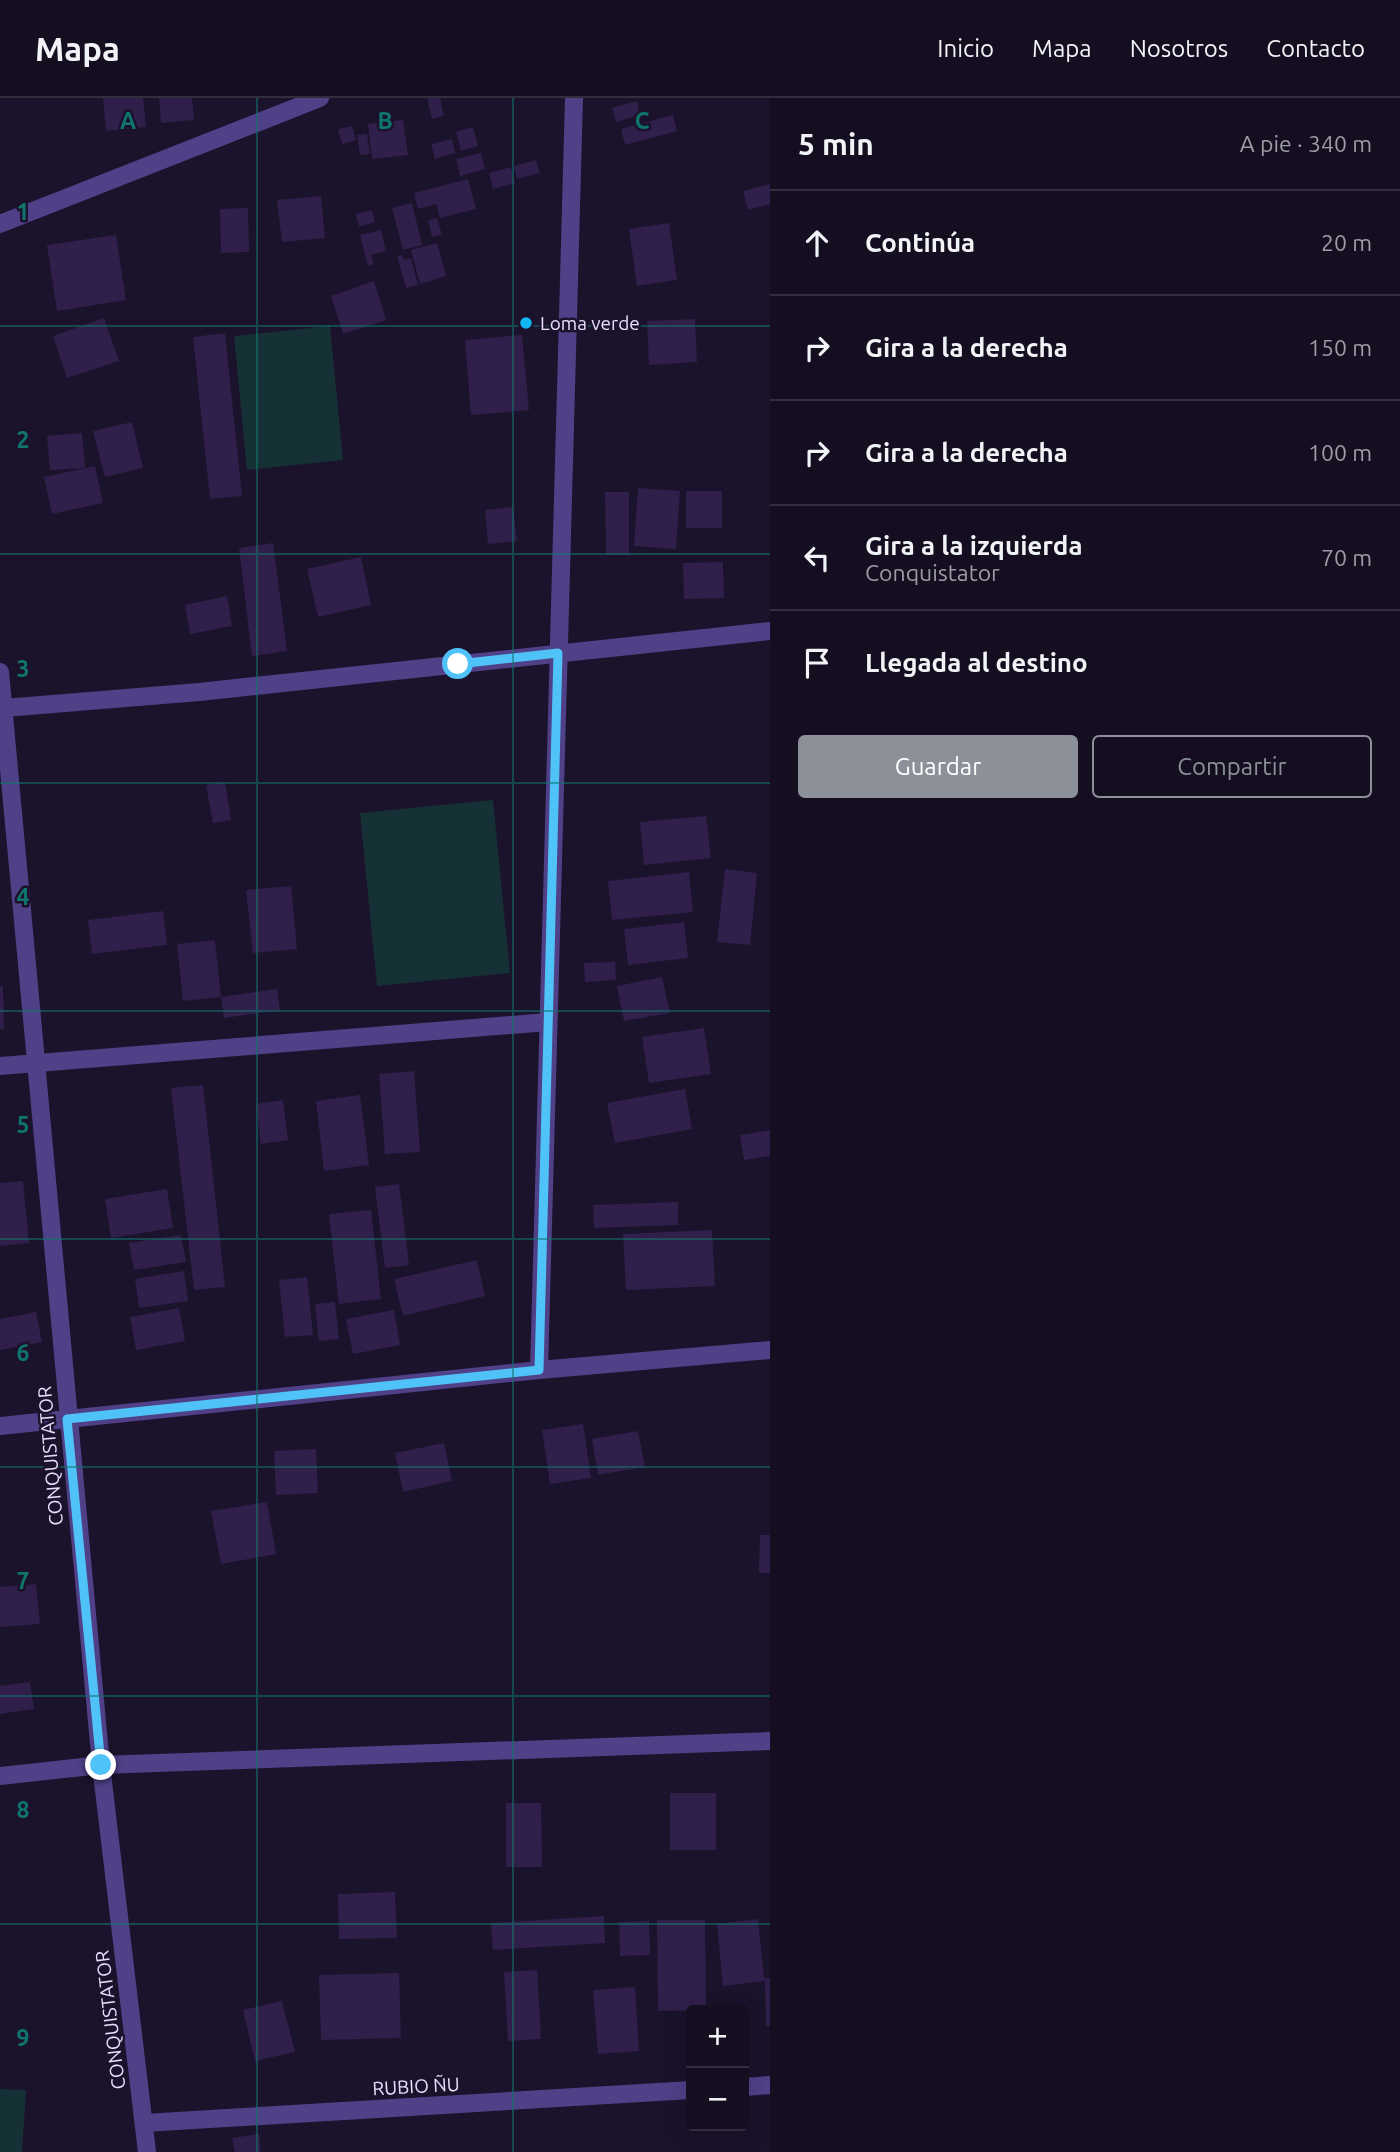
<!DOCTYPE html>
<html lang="es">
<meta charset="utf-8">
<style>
:root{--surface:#140e20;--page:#211c2d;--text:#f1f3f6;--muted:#9d9ca5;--line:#332e3e;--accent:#8c9099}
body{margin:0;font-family:Ubuntu,sans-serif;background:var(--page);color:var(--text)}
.controls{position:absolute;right:21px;bottom:21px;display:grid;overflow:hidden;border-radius:7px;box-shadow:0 7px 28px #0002}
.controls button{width:63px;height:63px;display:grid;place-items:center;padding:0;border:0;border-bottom:2px solid var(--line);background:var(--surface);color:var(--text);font:35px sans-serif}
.stop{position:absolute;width:21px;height:21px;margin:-16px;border:5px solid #4fc3f7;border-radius:50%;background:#fff}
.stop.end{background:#4fc3f7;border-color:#fff;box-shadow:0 2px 7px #0008}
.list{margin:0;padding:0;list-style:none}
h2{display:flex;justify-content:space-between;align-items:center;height:91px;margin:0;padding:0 28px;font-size:30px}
h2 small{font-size:23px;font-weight:400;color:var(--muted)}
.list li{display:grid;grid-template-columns:46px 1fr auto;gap:21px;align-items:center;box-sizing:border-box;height:105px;padding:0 28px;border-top:2px solid var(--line)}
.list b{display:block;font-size:26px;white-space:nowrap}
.list p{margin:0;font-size:23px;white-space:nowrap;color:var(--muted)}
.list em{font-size:23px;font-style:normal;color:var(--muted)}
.actions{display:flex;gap:14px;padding:21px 28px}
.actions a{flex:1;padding:16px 0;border:2px solid var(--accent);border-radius:7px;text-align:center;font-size:24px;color:var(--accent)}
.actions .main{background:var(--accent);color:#fff}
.icon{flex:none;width:38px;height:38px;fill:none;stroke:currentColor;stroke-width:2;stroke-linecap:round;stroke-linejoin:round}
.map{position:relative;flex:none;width:770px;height:2054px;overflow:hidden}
header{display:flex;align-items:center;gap:42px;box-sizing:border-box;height:98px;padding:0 35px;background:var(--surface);border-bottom:2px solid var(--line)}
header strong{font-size:33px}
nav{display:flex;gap:38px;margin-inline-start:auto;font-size:24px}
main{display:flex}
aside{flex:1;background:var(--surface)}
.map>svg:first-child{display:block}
.green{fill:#163135}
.building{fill:#301f4b}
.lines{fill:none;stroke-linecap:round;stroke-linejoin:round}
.minor{stroke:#4f4088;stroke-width:18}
.route{stroke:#4fc3f7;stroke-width:9}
.grid{fill:none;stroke:#0f766e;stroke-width:2;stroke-opacity:0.55}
.poi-dot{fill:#12b8f6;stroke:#1b122b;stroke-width:2.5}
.labels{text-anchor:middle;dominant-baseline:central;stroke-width:5;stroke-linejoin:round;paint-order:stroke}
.poi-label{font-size:19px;fill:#e7defe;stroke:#1b122b;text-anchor:start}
.street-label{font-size:19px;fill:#e7defe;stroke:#1b122b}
.grid-label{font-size:23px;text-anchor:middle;font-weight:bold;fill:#0f766e;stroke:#1b122b;stroke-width:5;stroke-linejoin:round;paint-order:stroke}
</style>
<header>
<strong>Mapa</strong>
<nav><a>Inicio</a><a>Mapa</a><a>Nosotros</a><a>Contacto</a></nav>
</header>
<main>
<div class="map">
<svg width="770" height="2054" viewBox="0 0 770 2054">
<rect width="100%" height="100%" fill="#1b122b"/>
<!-- green -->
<g class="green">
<path d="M330 228 343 362 247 372 234 238Z"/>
<path d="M493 702 510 875 377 888 360 715Z"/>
<path d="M0 1991 26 1992 22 2054H0Z"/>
</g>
<!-- building -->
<g class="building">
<path d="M103 0H143L146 29 106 33Z"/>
<path d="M159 0H192L194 22 161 25Z"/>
<path d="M427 0H440L444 18 432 21Z"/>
<path d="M637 3 640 17 616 24 612 10Z"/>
<path d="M673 17 677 33 625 47 621 31Z"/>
<path d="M403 22 408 57 372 61 368 26Z"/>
<path d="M352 28 356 42 342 46 338 31Z"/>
<path d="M473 29 478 48 461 53 456 34Z"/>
<path d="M367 36 370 56 360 57 357 37Z"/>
<path d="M452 41 455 55 435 61 431 46Z"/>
<path d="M481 55 485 71 460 78 456 61Z"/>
<path d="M536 62 540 75 517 81 514 68Z"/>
<path d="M511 69 515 85 493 91 489 75Z"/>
<path d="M468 81 476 111 440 120 436 106 418 111 414 95Z"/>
<path d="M770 86V106L748 112 743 93Z"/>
<path d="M321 98 325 140 282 144 277 102Z"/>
<path d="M412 105 422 147 403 152 392 110Z"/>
<path d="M248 110 249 154 221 155 220 111Z"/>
<path d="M372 112 375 124 359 129 356 116Z"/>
<path d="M437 120 442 137 432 139 428 122Z"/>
<path d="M669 125 677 182 637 188 629 131Z"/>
<path d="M381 132 386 153 371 157 374 166 368 168 360 137Z"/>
<path d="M116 137 126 202 57 213 47 147Z"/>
<path d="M437 145 446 178 420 186 411 152Z"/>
<path d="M402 157 404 162 411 160 418 187 406 190 397 158Z"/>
<path d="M374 183 386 222 343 236 331 198Z"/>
<path d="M104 220 119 263 67 280 53 238Z"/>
<path d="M695 221 697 264 649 267 647 223Z"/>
<path d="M225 235 242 398 210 401 193 239Z"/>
<path d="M522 237 529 312 471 317 465 242Z"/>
<path d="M132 324 143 370 105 379 93 333Z"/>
<path d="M82 335 85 370 50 372 47 338Z"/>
<path d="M95 368 103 405 52 416 44 379Z"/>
<path d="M638 390 680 393 676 451 634 448Z"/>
<rect x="686" y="393" width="36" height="37"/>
<path d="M605 394H629V457H606Z"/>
<path d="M513 409 517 443 488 446 485 412Z"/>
<path d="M273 445 287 553 252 558 239 450Z"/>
<path d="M361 459 371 507 318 519 307 471Z"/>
<path d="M723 464 724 500 684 501 683 465Z"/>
<path d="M227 498 232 528 190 536 185 507Z"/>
<path d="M225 684 231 722 213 725 206 687Z"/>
<path d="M706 718 711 760 644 767 640 724Z"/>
<path d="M725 771 757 775 750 847 717 844Z"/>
<path d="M689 774 693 814 612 822 608 783Z"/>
<path d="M291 788 297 851 253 855 246 792Z"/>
<path d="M163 813 167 847 92 856 88 822Z"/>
<path d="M684 824 688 860 628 867 624 831Z"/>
<path d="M215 842 221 899 183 903 177 846Z"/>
<path d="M615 864 616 882 585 884 584 865Z"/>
<path d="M662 879 670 915 624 923 617 888Z"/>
<path d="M0 888H3L4 931H0Z"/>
<path d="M277 891 280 912 224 920 221 899Z"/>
<path d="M704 930 711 976 649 985 642 939Z"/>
<path d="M414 973 420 1054 385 1056 379 976Z"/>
<path d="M203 987 225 1189 194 1192 171 990Z"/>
<path d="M685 991 692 1031 615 1045 607 1005Z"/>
<path d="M360 997 369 1067 324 1073 316 1003Z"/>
<path d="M283 1002 288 1042 261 1046 256 1006Z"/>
<path d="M770 1032V1058L744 1062 740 1037Z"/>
<path d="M23 1083 29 1145 0 1148V1085Z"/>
<path d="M399 1086 409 1167 385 1170 375 1089Z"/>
<path d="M167 1091 173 1130 111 1140 105 1101Z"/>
<path d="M678 1104V1127L594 1130 593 1107Z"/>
<path d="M371 1112 381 1201 339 1206 329 1116Z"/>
<path d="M712 1132 715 1188 626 1192 623 1136Z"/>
<path d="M181 1137 186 1164 134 1172 129 1145Z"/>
<path d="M477 1162 485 1198 403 1218 394 1181Z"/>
<path d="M184 1173 188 1203 139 1210 135 1181Z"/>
<path d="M307 1179 313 1237 285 1239 279 1182Z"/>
<path d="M335 1204 339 1241 319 1243 315 1206Z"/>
<path d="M179 1210 185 1243 136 1252 130 1219Z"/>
<path d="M394 1212 400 1247 353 1256 346 1221Z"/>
<path d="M36 1214 42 1244 0 1252V1221Z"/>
<path d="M583 1326 591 1380 550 1386 542 1332Z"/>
<path d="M638 1333 645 1369 598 1377 592 1341Z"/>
<path d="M444 1345 452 1383 403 1394 395 1355Z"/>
<path d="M316 1351 318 1395 276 1397 274 1353Z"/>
<path d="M267 1404 276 1456 221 1466 211 1413Z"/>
<path d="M760 1437H770V1475H759Z"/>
<path d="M36 1486 40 1526 0 1529V1489Z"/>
<path d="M30 1584 34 1611 0 1616V1588Z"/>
<rect x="670" y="1695" width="46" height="57"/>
<path d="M506 1705H541L542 1769H506Z"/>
<path d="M395 1794 397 1840 339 1841 338 1796Z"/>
<path d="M604 1818 605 1845 493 1852 491 1825Z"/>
<path d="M758 1821 764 1880H770V1928H766L765 1883 723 1888 717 1826Z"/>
<path d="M657 1822H705L706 1912 658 1913Z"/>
<path d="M649 1823 650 1857 620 1858 619 1824Z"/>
<path d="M537 1872 541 1941 508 1943 504 1874Z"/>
<path d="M399 1875 401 1940 321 1942 319 1877Z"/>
<path d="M635 1889 639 1953 598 1956 593 1892Z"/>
<path d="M282 1903 295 1954 255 1963 243 1912Z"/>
<path d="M259 2036 261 2054H235L232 2040Z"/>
</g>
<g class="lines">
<!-- minor -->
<g class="minor">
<path d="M0 126 320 0"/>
<path d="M0 574 101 1667 147 2054"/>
<path d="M4 610 199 594 770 533"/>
<path d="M0 968 548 924"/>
<path d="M539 1272 574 0"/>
<path d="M0 1328 539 1272 770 1252"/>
<path d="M0 1678 101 1667 770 1643"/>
<path d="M744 1989 770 1987"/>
<path d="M144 2025 691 1992"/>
</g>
</g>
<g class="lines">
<!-- route -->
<path class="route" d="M101 1667 67 1321 539 1272 558 555 458 566"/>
</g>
<!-- grid -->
<path class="grid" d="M257 0V2054M513 0V2054M0 228H770M0 456H770M0 685H770M0 913H770M0 1141H770M0 1369H770M0 1598H770M0 1826H770"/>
<!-- markers -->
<circle class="poi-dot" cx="526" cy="225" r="7"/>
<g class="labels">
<!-- poi labels -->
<g class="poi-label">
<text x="540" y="225">Loma verde</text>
</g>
<!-- street labels -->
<g class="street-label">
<text transform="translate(50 1358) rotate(-95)">CONQUISTATOR</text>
<text transform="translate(110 1922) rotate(-97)">CONQUISTATOR</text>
<text transform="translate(416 1988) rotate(-3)">RUBIO ÑU</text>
</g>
</g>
<g class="grid-label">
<text x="128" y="31">A</text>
<text x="385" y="31">B</text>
<text x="642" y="31">C</text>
<text x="23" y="122">1</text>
<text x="23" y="350">2</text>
<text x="23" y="579">3</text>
<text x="23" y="807">4</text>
<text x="23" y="1035">5</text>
<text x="23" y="1263">6</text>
<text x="23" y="1491">7</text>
<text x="23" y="1720">8</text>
<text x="23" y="1948">9</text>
</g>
</svg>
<div class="controls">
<button>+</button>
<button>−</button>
</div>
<div class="stop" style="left:458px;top:566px"></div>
<div class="stop end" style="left:101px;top:1667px"></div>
</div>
<aside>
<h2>5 min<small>A pie · 340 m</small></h2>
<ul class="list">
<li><svg class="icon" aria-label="ahead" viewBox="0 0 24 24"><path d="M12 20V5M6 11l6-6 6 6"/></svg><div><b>Continúa</b></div><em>20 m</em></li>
<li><svg class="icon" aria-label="right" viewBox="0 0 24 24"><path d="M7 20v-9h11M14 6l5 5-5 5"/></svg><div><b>Gira a la derecha</b></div><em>150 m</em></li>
<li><svg class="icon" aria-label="right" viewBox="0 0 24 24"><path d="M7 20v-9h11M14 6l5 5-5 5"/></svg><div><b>Gira a la derecha</b></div><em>100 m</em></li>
<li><svg class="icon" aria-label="left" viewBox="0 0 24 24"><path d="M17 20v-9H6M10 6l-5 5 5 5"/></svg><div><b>Gira a la izquierda</b><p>Conquistator</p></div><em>70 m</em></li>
<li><svg class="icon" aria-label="arrive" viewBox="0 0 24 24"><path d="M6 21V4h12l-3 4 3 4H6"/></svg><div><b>Llegada al destino</b></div></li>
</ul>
<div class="actions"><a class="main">Guardar</a><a>Compartir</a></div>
</aside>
</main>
